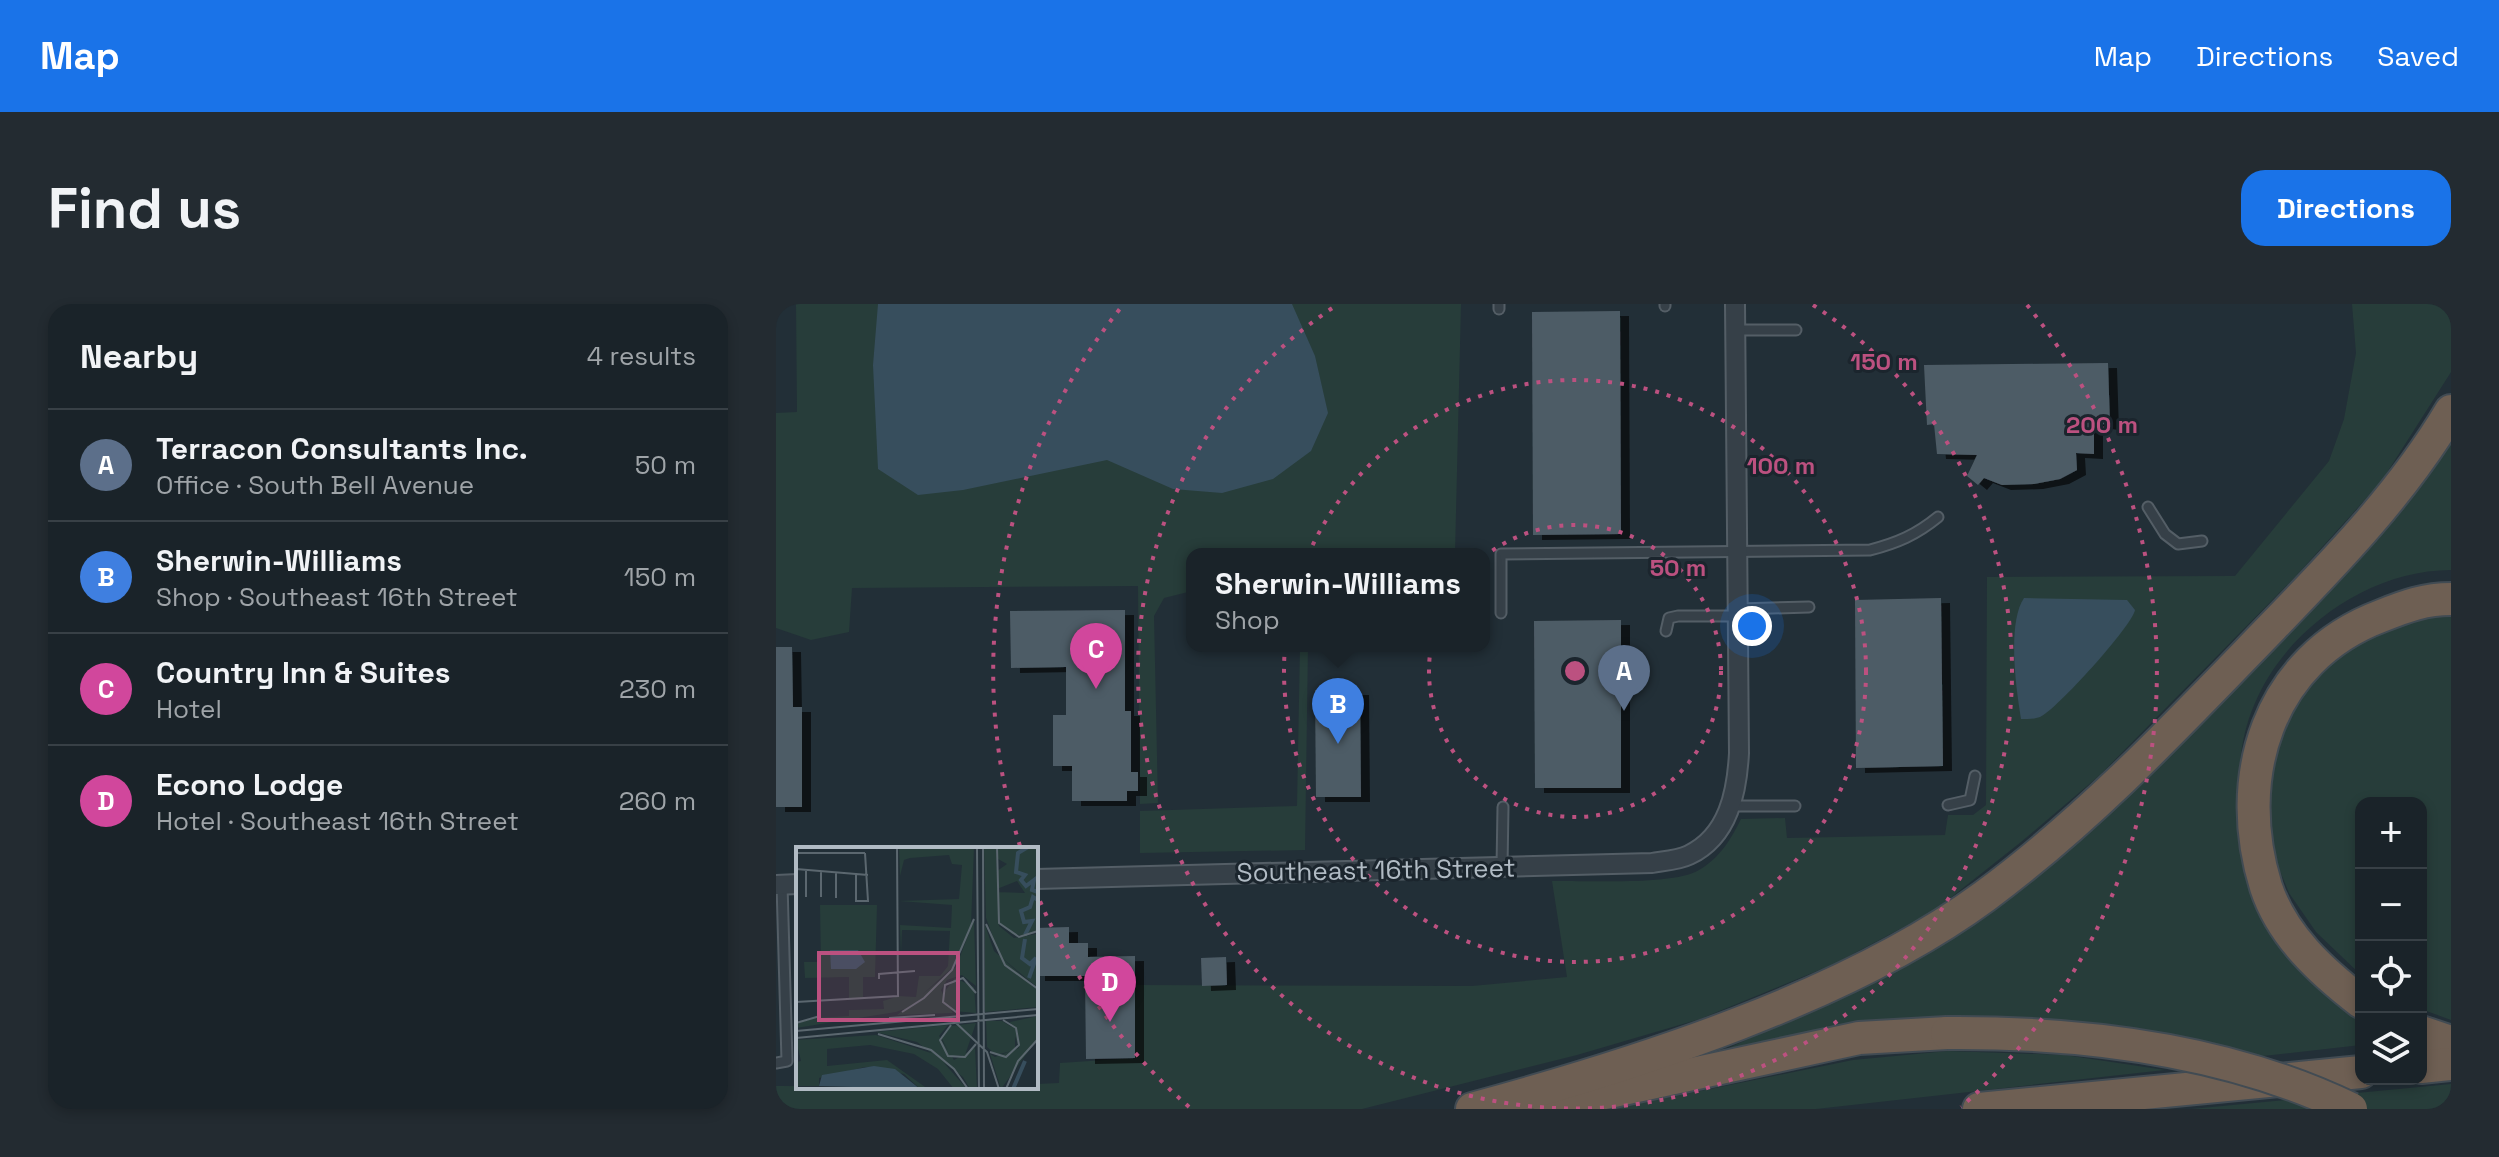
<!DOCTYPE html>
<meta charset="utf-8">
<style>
:root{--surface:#1a2329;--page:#232b31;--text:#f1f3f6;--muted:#9fa4a8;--line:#384046;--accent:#1a73e8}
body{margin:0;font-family:"Space Grotesk",sans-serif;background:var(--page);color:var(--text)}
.controls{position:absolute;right:24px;bottom:24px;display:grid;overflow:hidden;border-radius:16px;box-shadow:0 4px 12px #0003}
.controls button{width:72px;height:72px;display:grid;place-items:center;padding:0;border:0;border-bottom:2px solid var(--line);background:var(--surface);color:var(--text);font:40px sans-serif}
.you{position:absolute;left:976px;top:322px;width:28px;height:28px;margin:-20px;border:6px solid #fff;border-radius:50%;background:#1a73e8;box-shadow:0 0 0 12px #1a73e833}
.badge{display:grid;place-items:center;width:52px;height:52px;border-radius:50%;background:var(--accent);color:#fff;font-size:26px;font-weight:700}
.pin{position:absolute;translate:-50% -66px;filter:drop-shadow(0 2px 4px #0008)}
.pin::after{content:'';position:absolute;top:42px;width:28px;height:24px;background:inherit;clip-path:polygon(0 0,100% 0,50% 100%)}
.popup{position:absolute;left:410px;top:244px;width:304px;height:104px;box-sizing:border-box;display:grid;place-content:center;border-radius:16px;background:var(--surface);filter:drop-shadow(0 2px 6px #0005);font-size:26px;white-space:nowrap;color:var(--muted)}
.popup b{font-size:30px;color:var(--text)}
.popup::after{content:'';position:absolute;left:50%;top:100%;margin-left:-16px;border:16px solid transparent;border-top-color:var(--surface)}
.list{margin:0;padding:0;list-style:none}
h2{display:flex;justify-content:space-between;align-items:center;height:104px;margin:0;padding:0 32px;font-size:34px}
h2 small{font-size:26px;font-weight:400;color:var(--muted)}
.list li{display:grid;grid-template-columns:52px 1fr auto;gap:24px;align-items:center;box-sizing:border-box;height:112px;padding:0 32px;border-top:2px solid var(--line)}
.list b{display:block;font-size:30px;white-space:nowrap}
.list p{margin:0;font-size:26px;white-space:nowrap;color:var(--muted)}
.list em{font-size:26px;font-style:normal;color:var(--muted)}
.icon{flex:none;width:44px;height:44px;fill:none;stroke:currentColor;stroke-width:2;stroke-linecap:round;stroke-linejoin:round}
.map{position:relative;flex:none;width:1675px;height:805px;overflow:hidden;border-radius:24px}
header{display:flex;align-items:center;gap:48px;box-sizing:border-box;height:112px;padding:0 40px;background:var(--accent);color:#fff}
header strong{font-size:38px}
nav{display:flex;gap:44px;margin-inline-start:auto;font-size:28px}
.intro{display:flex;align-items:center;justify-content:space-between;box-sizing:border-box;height:192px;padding:0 48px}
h1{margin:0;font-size:56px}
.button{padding:20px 36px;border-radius:24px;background:var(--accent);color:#fff;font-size:28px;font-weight:700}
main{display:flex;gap:48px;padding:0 48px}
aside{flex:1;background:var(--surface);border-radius:24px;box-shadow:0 4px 12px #0003}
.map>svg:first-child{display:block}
.green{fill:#273d3a}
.water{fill:#374e5d}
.building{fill:#4e5c66;filter:url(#shadow)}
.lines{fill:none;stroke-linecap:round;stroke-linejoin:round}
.service-casing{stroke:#545e66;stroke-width:13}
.minor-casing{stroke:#545e66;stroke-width:22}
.motorway-casing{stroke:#414b53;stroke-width:36}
.service{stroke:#364048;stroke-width:9}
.minor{stroke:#364048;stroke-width:18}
.motorway{stroke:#6e5f53;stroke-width:32}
.motorway-bridge-casing{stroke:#414b53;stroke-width:36;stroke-linecap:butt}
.motorway-bridge{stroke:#6e5f53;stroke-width:32}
.ring{fill:none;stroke:#bc5180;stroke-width:4;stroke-dasharray:4 8}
.labels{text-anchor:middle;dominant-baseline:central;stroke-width:6;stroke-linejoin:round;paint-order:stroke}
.street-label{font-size:26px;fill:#b1bbc4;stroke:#1b252d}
.inset-river{fill:none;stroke:#374e5d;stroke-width:4}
.inset-road{fill:none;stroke:#5b676f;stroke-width:2}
.view{fill:#bc5180;fill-opacity:0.15;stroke:#bc5180;stroke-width:4}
.inset-edge{fill:none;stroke:#b1bbc4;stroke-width:4}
.centre{fill:#bc5180;stroke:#1b252d;stroke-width:4}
.ring-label{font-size:24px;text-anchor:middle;font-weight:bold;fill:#bc5180;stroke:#1b252d;stroke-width:6;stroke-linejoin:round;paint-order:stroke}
</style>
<header>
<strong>Map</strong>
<nav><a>Map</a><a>Directions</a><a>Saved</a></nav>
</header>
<div class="intro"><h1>Find us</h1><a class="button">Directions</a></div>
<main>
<aside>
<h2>Nearby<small>4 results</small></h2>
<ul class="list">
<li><span class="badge" style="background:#5c6f8a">A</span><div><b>Terracon Consultants Inc.</b><p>Office · South Bell Avenue</p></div><em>50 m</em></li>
<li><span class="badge" style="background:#3f7fe0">B</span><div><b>Sherwin-Williams</b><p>Shop · Southeast 16th Street</p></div><em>150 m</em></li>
<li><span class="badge" style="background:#d1479c">C</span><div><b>Country Inn &amp; Suites</b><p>Hotel</p></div><em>230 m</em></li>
<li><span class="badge" style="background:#d1479c">D</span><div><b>Econo Lodge</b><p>Hotel · Southeast 16th Street</p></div><em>260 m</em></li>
</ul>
</aside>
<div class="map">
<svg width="1675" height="805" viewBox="0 0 1675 805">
<defs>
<filter id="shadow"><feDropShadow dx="9" dy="5" stdDeviation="0" flood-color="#0009"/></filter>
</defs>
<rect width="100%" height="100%" fill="#222f37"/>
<!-- green -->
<g class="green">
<path d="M20 0H685L679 250H416V287L388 294 378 312 382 499 364 500 362 282 76 284 73 328 35 336 0 324V109L21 108Z"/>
<path d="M1576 0H1675V68L1605 178 1520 272 1324 471 1245 538 1158 607 1058 660 924 715 801 751 586 805H0V782L260 783V780L283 779 284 759 359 754V681L696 682 791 673 776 577C809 576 897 582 923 566 944 554 955 535 965 515L1009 514 1011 534 1169 531 1172 511H1197L1210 501 1211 273 1459 272 1553 157 1568 115 1580 49Z"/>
<path d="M1675 127V266C1594 266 1510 325 1479 399 1466 428 1463 458 1462 488 1460 509 1460 535 1466 555 1486 615 1543 662 1585 708V741L1478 753 1374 728 1307 718 1169 713 1095 716 946 747 1031 708 1192 619Z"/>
<path d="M1675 293V716L1645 705V499H1585V671L1540 628 1513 589 1494 543 1488 460 1550 345Z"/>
<path d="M524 342H532L529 546 364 549V507L521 502Z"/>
<path d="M1172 747 1289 751 1389 766 1040 805H836L1077 756Z"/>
<path d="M1675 780V805H1415Z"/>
</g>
<!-- water -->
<g class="water">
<path d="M102 0H516L539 52 552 109 535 147 497 175 446 189 397 185 331 156 187 186 142 191 102 165 97 61Z"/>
<path d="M1248 294 1351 296 1359 306C1356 322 1280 406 1264 413 1259 415 1251 415 1245 415 1240 385 1231 319 1248 294Z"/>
</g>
<!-- building -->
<g class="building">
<path d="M844 7 845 230 757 231 756 8Z"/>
<path d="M1332 59 1334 121 1318 119V150L1300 149 1301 166 1284 175 1258 180 1226 181 1208 174 1202 181 1191 172 1201 151 1161 150 1158 120 1151 121 1148 61Z"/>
<path d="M1165 294 1167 462 1080 464 1079 296Z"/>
<path d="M349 306V407H355V468H362V487H351V497H296V462H277V411H290V363L235 364 234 307Z"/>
<path d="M845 316V484H759L758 317Z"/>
<path d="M0 343H16L17 403H26V503H0Z"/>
<path d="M539 386H584L585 493H540Z"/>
<path d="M293 623V639H312V653L359 652V754L310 755 309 672H260V624Z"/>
<path d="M450 653 451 681 426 682 425 654Z"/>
</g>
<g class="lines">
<!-- service casing -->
<g class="service-casing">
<g id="service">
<path d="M723 0V5"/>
<path d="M889 0V2"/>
<path d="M959 26H1020"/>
<path d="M1372 203 1389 230 1402 240 1426 237"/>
<path d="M962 305 1033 303"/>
<path d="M725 309V250L1094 246C1121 239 1140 231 1162 213"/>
<path d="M890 327 893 314 902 312H962"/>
<path d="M1172 501 1194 496 1199 472"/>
<path d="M955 502H1019"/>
<path d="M726 563 727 503"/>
<path d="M0 759 11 757 6 580"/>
</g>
</g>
<!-- minor casing -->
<g class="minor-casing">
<g id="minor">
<path d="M260 575 876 559C888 557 903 556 913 551 953 532 961 487 963 449L959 0"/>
<path d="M0 581 22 580"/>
</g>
</g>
<!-- motorway casing -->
<g class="motorway-casing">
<g id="motorway">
<path d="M1585 698C1546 668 1506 632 1490 583 1456 474 1491 355 1605 312 1630 302 1649 295 1675 295"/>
<path d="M1645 728 1675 738"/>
<path d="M1645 763 1675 760"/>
<path d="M773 801 1083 734 1171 729"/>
<path d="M696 805C861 760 1072 693 1209 592 1305 521 1389 434 1472 348 1545 272 1621 198 1675 107"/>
<path d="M1203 805 1585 768"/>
</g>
</g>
<!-- service -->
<use href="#service" class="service"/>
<!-- minor -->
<use href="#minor" class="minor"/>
<!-- motorway -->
<use href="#motorway" class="motorway"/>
<!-- motorway-bridge casing -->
<g class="motorway-bridge-casing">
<path id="motorway-bridge" d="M1171 729C1307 728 1451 745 1575 805"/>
</g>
<!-- motorway-bridge -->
<use href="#motorway-bridge" class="motorway-bridge"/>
</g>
<!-- distance rings -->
<g class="ring">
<circle cx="799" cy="367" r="146"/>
<circle cx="799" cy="367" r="291"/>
<path d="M1037 1A437 437 0 1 1 561 1"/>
<path d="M413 803A582 582 0 0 1 261 590M244 542A582 582 0 0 1 347 1M1251 1A582 582 0 0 1 1185 803"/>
</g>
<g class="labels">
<!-- street labels -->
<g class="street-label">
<text transform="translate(600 566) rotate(-1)">Southeast 16th Street</text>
</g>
</g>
<!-- overview -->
<g transform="translate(20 543)">
<rect width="242" height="242" fill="#222f37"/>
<path d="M103 0H178L175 78 156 121 111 161 100 165 0 181V177L19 171 53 169V163L88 162 87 154 103 149 120 150 123 129H144L152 119 154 84 106 83 105 107 104 78 155 81 156 58 103 54 163 52 166 18 156 17 153 8 114 11 108 13 104 29ZM188 0H200L203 79 218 91 240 87 242 141 204 109 190 71ZM202 0H242L240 84 229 89 216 87 204 76 201 45 229 46 221 34 201 42V24L211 17 202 12ZM24 58H81L79 130H67V151L53 152V130L9 131 8 115H25ZM178 73 180 139 166 128 151 133 145 143 157 166 101 168 160 120ZM189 78 198 104 242 143V160L189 165ZM159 131 178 140 180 166 157 164 146 148ZM242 169V191L205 242 194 207 199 210 223 201 214 175ZM190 174H206L219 182V203L200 208 191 200ZM180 176 169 208 155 209 145 190 154 179ZM152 178 143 189 158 213 179 201 181 242H174L167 230 121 195 80 185ZM80 188 141 208 171 242H158L142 222 118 207 74 198 31 202V219L91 213 132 242H124L108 227 69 220 23 231V239H0V215L5 214 0 193Z" fill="#273d3a"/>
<path d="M34 103H62L69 115 60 122H35ZM78 219 99 222 124 242 23 239 26 228Z" fill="#374e5d"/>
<path class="inset-river" d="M232 0 222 6 220 25 229 28 225 33 230 39 238 33 236 43 242 45M229 88 236 74 228 75 225 64 234 60 237 50 242 53M229 92 226 111 234 117 240 111 233 131M217 242 229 214"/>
<path class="inset-road" d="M181 0 183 242M187 0 188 242M201 0 203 76 223 90 242 84M0 6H69M0 22 72 28M40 25V51M60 27V54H72L69 6M10 50V23M25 50V24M190 77 209 118 242 142M83 132V127L119 124M0 155 102 149 101 0M106 165 128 151 156 123 178 72M164 168 147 155 149 138 167 131 180 146M93 171 139 168M159 175 191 205 203 242M0 176 24 169 23 154M155 178 144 193 152 209 169 210 180 197M0 184 242 162M82 187 135 203 158 222 172 242M0 191 242 168M194 205 210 210 223 198 220 181 207 173M210 242 222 214 242 192"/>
<path class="view" d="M23 106H162V173H23Z"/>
<rect width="242" height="242" class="inset-edge"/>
</g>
<circle cx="799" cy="367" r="12" class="centre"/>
<g class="ring-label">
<text x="1108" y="66">150 m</text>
<text x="1326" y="129">200 m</text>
<text x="1005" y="170">100 m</text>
<text x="902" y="272">50 m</text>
</g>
</svg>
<div class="controls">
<button>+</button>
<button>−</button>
<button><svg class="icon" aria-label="locate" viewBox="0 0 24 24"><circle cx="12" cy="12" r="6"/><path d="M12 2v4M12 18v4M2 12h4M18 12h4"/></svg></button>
<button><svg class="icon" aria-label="layers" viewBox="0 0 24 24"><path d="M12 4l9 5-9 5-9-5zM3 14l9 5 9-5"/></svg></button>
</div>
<div class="you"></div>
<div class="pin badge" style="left:848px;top:407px;background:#5c6f8a">A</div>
<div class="pin badge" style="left:562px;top:440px;background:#3f7fe0">B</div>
<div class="popup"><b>Sherwin-Williams</b>Shop</div>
<div class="pin badge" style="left:320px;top:385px;background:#d1479c">C</div>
<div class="pin badge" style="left:334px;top:718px;background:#d1479c">D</div>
</div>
</main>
